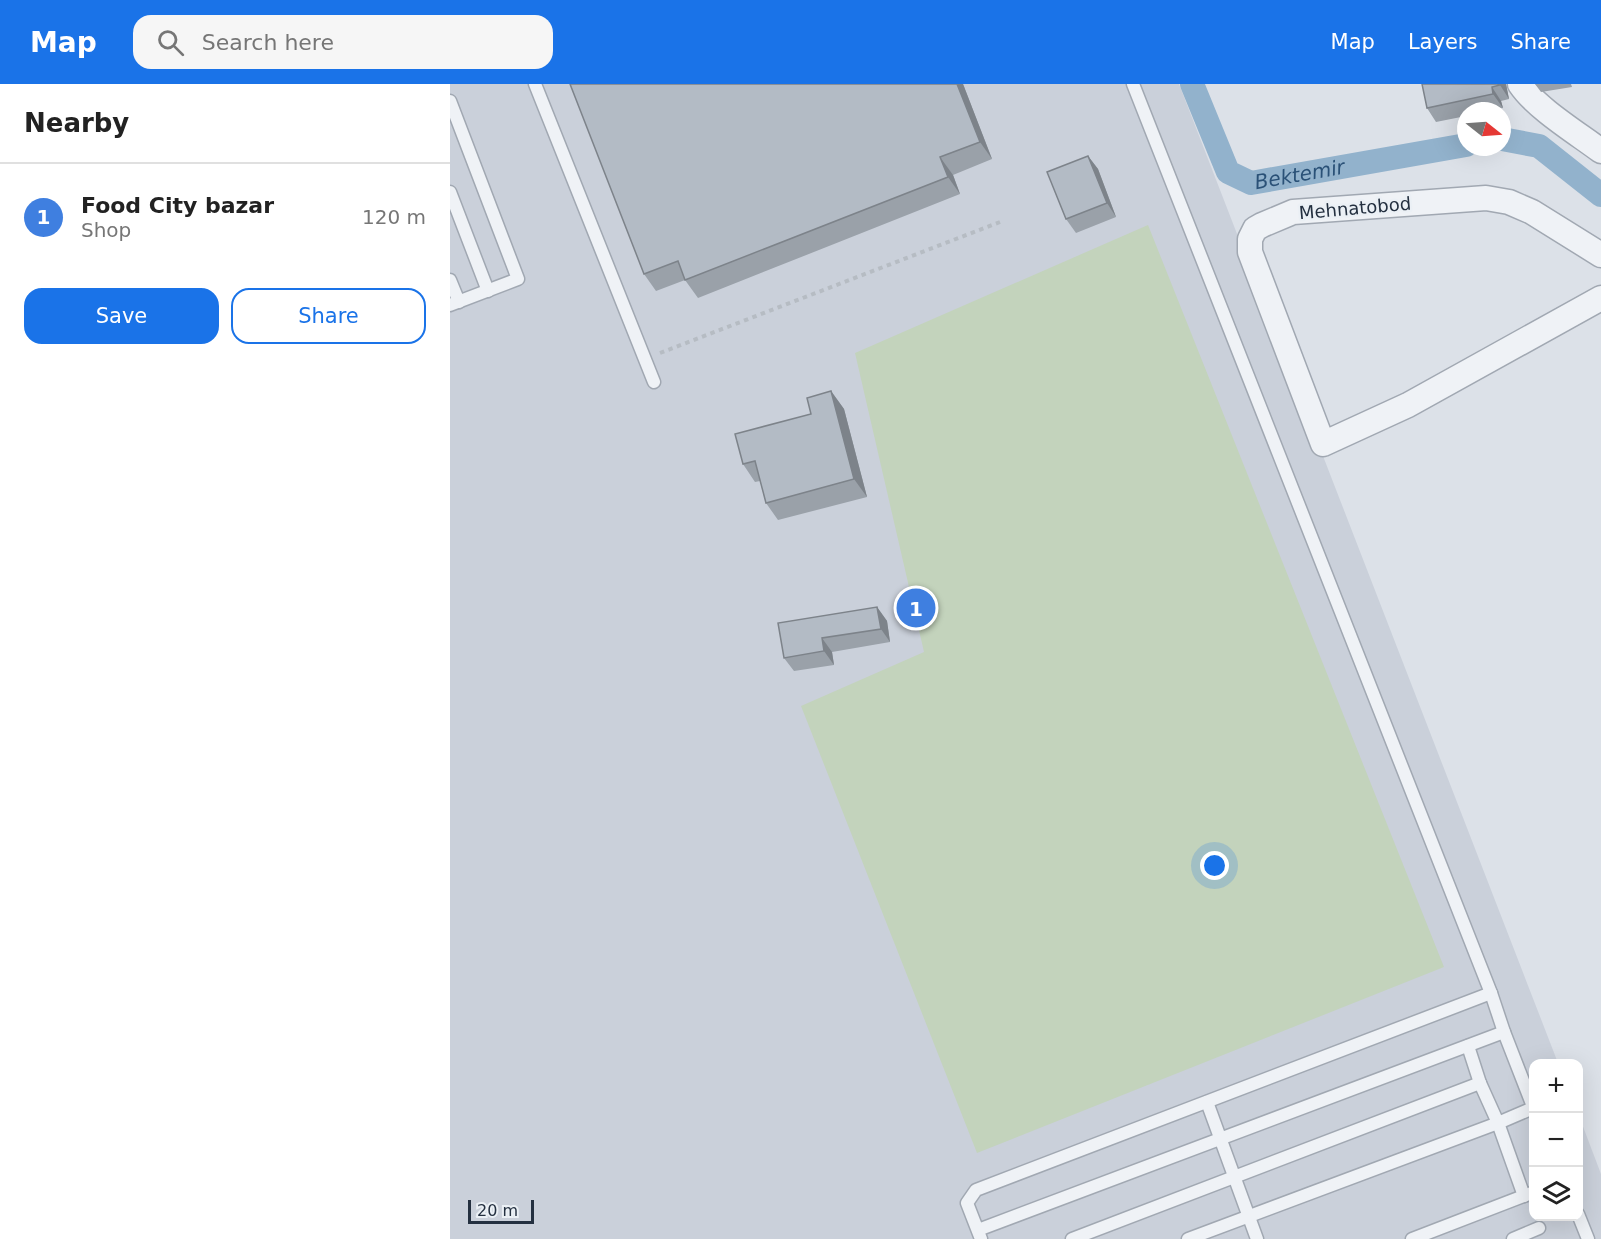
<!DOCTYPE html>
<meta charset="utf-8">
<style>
:root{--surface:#fff;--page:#f6f6f6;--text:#222;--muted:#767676;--line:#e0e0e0;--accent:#1a73e8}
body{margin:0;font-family:"DejaVu Sans",sans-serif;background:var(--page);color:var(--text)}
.controls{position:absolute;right:18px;bottom:18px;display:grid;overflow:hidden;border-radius:12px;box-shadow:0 6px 24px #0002}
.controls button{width:54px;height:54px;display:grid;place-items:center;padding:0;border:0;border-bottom:2px solid var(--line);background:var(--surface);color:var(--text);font:30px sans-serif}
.compass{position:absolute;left:1007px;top:18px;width:54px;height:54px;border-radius:50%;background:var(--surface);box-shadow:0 6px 24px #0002;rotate:107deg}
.scale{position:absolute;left:18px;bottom:15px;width:66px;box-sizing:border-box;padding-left:6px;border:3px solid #243040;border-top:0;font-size:16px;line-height:21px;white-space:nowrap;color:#243040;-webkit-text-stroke:4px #ebf0f5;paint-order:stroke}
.you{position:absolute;left:765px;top:782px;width:21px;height:21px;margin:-15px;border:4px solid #fff;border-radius:50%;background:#1a73e8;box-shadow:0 0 0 9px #1a73e833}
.badge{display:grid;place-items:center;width:39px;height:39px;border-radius:50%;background:var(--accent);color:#fff;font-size:20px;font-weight:700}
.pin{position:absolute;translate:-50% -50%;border:3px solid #fff;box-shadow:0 2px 6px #0006}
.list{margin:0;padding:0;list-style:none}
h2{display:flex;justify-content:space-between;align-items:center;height:78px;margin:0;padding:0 24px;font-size:26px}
h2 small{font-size:20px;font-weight:400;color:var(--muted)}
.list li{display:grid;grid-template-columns:39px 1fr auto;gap:18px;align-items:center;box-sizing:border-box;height:108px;padding:0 24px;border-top:2px solid var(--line)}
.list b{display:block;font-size:22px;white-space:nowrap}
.list p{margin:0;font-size:20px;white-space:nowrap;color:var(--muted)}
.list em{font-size:20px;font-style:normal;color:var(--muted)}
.actions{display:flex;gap:12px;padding:18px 24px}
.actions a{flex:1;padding:14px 0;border:2px solid var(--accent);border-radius:18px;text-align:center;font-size:21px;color:var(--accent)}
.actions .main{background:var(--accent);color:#fff}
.icon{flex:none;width:33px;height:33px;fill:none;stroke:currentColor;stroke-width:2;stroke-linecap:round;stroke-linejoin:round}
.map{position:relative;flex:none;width:1151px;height:1155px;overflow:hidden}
header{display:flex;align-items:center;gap:36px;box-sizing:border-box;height:84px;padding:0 30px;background:var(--accent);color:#fff}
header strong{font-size:28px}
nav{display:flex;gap:33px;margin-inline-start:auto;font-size:21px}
.search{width:420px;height:54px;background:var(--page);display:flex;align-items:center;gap:15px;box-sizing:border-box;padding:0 21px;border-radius:18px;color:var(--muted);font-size:22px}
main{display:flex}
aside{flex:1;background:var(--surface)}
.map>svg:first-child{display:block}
.built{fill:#cad0da}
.green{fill:#c3d3bc}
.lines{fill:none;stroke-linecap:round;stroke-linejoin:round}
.canal{stroke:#92b2cc;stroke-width:24}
.lane-casing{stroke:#a1a8b2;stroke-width:15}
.street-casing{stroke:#a1a8b2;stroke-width:27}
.path{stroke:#b6bcc3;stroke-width:4;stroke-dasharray:4.5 4.5;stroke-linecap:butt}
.lane{stroke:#eff2f6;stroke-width:12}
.street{stroke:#eff2f6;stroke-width:24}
.wall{fill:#9aa1a9}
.shaded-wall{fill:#7d838a}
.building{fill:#b3bbc5;stroke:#7d838a;stroke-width:1.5}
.labels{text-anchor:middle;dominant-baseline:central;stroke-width:5;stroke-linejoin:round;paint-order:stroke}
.street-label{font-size:18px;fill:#243040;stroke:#ebf0f5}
.water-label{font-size:20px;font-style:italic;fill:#2a5177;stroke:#ebf0f5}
</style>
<header>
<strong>Map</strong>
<div class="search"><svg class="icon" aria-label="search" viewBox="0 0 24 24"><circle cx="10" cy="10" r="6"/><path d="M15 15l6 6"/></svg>Search here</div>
<nav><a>Map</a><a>Layers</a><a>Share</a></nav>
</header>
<main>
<aside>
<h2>Nearby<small></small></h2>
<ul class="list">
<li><span class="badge" style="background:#3f7fe0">1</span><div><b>Food City bazar</b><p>Shop</p></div><em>120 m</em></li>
</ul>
<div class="actions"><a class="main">Save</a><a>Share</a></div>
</aside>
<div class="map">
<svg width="1151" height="1155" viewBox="0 0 1151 1155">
<rect width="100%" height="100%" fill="#dce1e8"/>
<!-- built -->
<path class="built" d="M0 0H729L1108 979 1084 980V1132H1128L1129 1032 1151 1090V1155H0Z"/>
<!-- green -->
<path class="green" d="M698 141 994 883 527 1069 351 622 474 568 405 269Z"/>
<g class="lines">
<!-- canal -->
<g class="canal">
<path id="s1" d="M742 0 778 88 801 99 1016 61"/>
<path d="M1052 55 1089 62 1151 111"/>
</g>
<!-- lane casing -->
<g class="lane-casing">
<g id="lane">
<path d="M85 0 204 298"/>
<path d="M683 0 1041 909 1054 948 1084 1025"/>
<path d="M0 17 68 195 0 221"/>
<path d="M0 108 38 207"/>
<path d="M0 196 9 218"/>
<path d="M1018 962 1030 999 1048 1039 1074 1112"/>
<path d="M757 1018 807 1155"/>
<path d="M1128 1130 1138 1155"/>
<path d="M528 1146 1054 948"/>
<path d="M531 1155 517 1119 526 1106 1041 909"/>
<path d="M622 1155 1030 999"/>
<path d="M738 1155 1048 1039 1083 1024"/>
<path d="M962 1155 1084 1108"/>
<path d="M1063 1155 1089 1144"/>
</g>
</g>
<!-- street casing -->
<g class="street-casing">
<g id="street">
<path d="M1070 0C1086 24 1127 49 1151 67"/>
<path d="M1151 171 1082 128 1059 118 1036 114 843 128 812 141 805 145 800 155V168L873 360 958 321 1151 214"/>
</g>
</g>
<!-- path -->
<path class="path" d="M210 269 550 138"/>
<!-- lane -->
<use href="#lane" class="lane"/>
<!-- street -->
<use href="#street" class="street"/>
</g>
<!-- wall -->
<g class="wall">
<path d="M513 0 542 75 503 91 510 110 248 214 235 196 206 207 194 190Z"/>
<path d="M972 0H1056L1059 15 1051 17 1053 24 1037 27H1016V32L986 38 977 24Z"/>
<path d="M1085 0H1121L1122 3 1091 8Z"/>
<path d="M638 72 648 85 666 133 626 149 616 135Z"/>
<path d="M381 307 394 325 417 413 328 436 316 419 310 397 305 398 293 380 361 330Z"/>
<path d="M427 523 437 537 440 558 382 568 384 581 344 587 334 574Z"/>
</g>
<!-- shaded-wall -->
<g class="shaded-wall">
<path d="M507 0H513L542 75 530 58Z"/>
<path d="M1050 0H1056L1059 15 1050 1Z"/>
<path d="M1042 3 1051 17 1053 24 1043 10Z"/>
<path d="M638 72 648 85 666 133 657 119Z"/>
<path d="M490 73 503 91 510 110 498 93Z"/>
<path d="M381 307 394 325 417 413 404 395Z"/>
<path d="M427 523 437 537 440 558 431 545Z"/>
<path d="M372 554 382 568 384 581 374 567Z"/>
</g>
<!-- building -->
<g class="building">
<path d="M120 0H507L530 58 490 73 498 93 235 196 228 177 194 190Z"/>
<path d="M972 0H1050V1L1042 3 1043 10 977 24Z"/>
<path d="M638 72 657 119 616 135 597 88Z"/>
<path d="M381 307 404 395 316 419 305 377 293 380 285 350 361 330 357 314Z"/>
<path d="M427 523 431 545 372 554 374 567 334 574 328 539Z"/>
</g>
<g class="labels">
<!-- street labels -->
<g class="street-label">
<text transform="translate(905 124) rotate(-5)">Mehnatobod</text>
</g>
<!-- water labels -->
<g class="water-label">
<text stroke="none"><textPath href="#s1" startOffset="170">Bektemir</textPath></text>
</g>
</g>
</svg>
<div class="controls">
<button>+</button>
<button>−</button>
<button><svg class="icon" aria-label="layers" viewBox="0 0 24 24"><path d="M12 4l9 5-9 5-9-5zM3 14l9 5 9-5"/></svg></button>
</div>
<svg class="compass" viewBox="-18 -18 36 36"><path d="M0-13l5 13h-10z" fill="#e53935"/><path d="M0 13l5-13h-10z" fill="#767676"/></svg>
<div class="scale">20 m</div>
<div class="you"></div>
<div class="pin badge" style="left:466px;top:524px;background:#3f7fe0">1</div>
</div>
</main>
